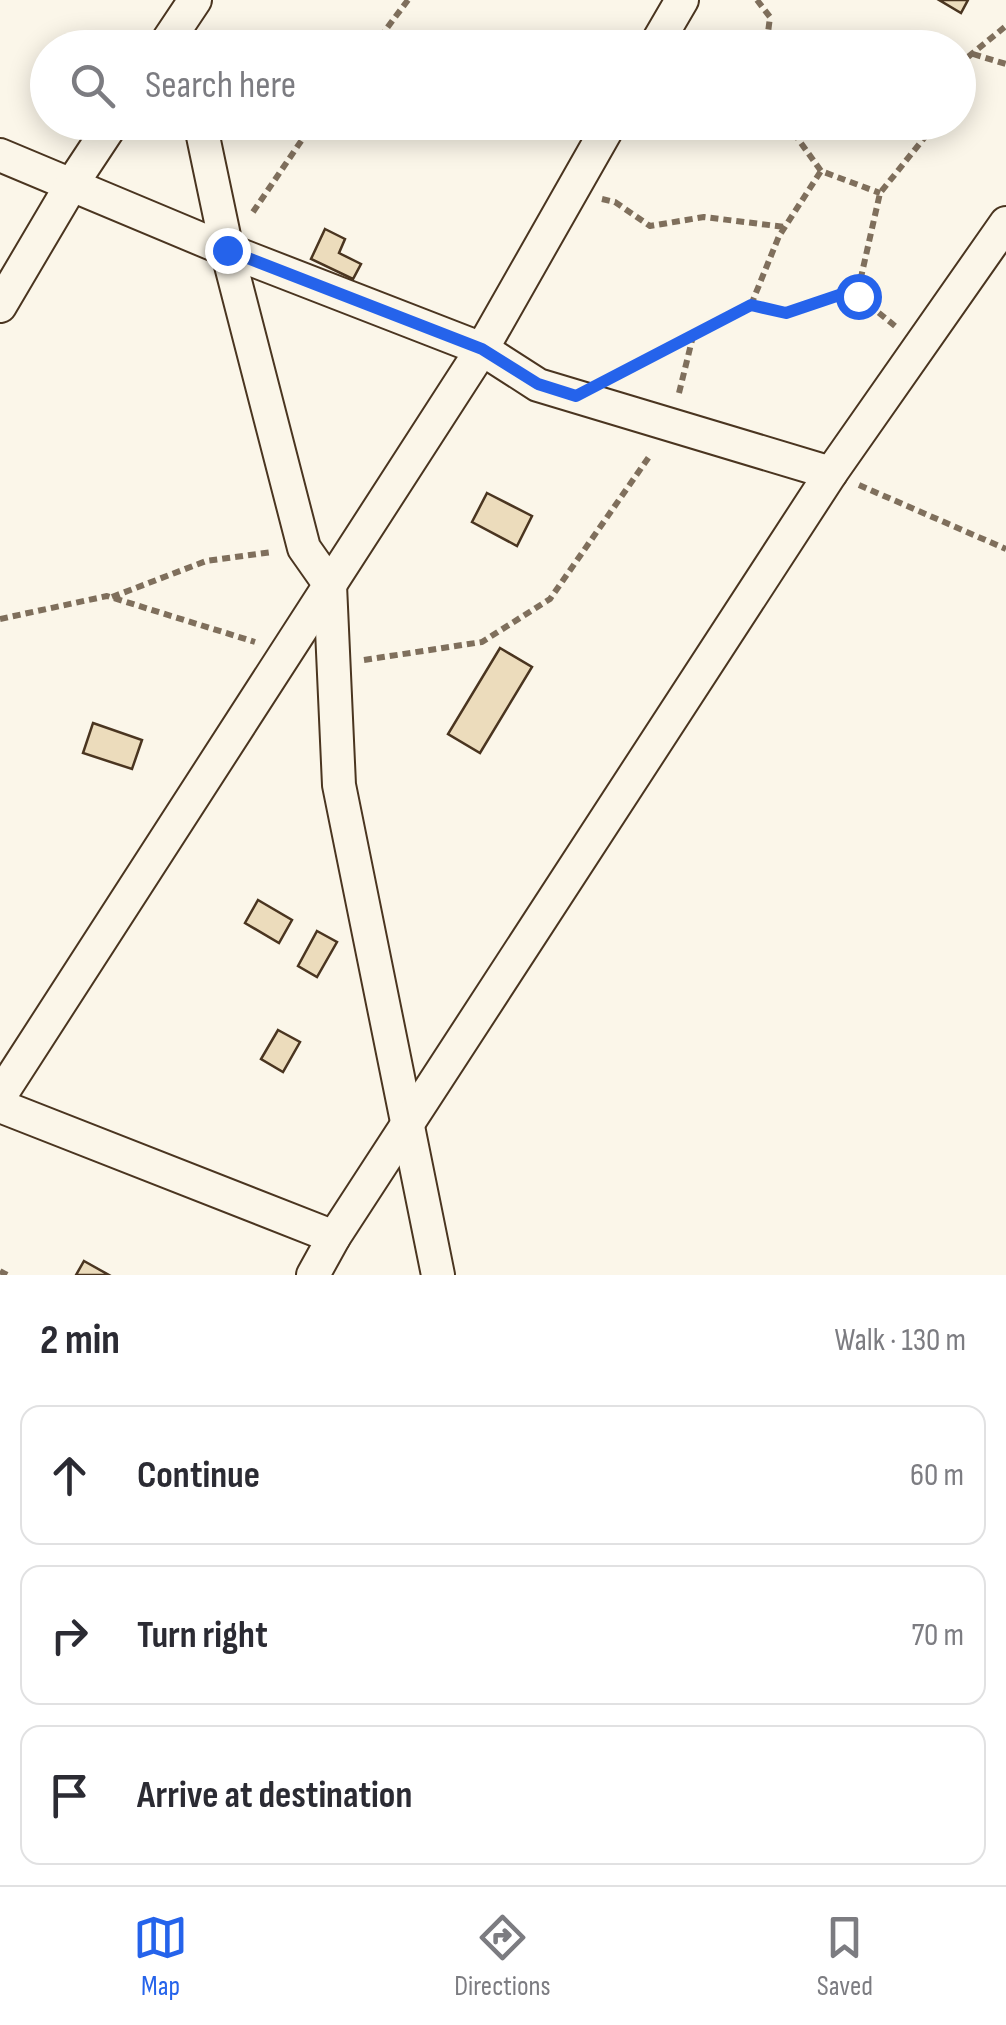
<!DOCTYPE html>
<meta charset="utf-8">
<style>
:root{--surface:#fff;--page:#f7f7f7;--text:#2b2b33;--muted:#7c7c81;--line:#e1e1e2;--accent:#2563eb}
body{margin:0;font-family:"Sofia Sans Condensed",sans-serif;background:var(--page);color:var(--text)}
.stop{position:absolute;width:30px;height:30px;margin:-22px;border:8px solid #2563eb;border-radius:50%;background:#fff}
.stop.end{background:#2563eb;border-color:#fff;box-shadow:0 2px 10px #0008}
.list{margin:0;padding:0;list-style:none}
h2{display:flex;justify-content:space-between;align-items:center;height:130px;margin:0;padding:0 40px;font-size:42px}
h2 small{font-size:32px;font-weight:400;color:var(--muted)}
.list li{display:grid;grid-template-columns:65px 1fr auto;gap:30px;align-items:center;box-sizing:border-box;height:140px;margin:0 20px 20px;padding:0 20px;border:2px solid var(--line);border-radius:20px}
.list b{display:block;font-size:38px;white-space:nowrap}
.list em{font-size:32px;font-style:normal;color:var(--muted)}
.icon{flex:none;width:55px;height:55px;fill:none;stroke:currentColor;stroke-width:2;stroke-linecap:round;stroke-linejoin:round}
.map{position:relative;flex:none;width:1006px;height:1275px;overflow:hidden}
.search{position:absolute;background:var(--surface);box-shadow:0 5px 25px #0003;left:30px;right:30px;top:30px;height:110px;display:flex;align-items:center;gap:25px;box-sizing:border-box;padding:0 35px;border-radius:55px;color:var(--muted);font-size:38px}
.sheet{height:610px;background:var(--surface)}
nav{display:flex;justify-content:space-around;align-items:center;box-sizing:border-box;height:140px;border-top:2px solid var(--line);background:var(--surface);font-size:28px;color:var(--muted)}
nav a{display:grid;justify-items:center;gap:5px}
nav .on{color:var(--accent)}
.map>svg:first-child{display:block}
.building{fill:#ecdcbc;stroke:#4a3520;stroke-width:2.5}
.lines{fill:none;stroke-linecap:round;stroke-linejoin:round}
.street-casing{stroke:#4a3520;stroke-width:36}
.path{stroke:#7f6f5c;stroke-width:6;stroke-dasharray:8 5;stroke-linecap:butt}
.street{stroke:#fbf6e9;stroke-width:32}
.route{stroke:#2563eb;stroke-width:12}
</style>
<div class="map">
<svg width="1006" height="1275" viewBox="0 0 1006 1275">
<rect width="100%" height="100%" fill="#fbf6e9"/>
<!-- building -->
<g class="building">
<path d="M939 0H968L961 13Z"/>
<path d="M325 229 345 239 339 253 361 264 353 279 311 259Z"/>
<path d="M487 493 532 516 517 546 472 522Z"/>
<path d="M500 648 532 667 480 753 448 734Z"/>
<path d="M93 723 142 740 132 769 83 753Z"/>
<path d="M258 900 292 920 279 943 245 923Z"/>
<path d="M317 931 337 942 317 977 298 966Z"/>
<path d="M278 1030 300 1042 283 1072 261 1059Z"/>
<path d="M84 1261 109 1275H76Z"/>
</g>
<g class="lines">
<!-- street casing -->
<g class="street-casing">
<g id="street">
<path d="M163 48 195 0"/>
<path d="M654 48 682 0"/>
<path d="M200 122 227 250 304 548 330 585 339 785 438 1275"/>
<path d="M0 155 227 250 482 349 538 385 831 473"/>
<path d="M0 306 72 184 113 122"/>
<path d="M0 1096 482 349 611 122"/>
<path d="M0 1106 334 1237"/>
<path d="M313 1275 334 1237 831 473 1006 223"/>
</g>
</g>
<!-- path -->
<g class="path">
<path d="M757 0 770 17 766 48"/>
<path d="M372 48 408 0"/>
<path d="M973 54 1006 64"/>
<path d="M958 65 1006 26"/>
<path d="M786 122 821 171 880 193"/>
<path d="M602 199 615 202 650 226 704 217 785 227"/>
<path d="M253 212 314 122"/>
<path d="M751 305 779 236 821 171"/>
<path d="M895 326 857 295 880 193 937 122"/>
<path d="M618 375 751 305 787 313 859 288"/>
<path d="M679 393 693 336"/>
<path d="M859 485 1006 549"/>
<path d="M112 597 206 561 272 552"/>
<path d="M0 619 107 596 255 642"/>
<path d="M364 660 482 642 550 599 651 454"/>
<path d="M0 1271 7 1275"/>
</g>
<!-- street -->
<use href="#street" class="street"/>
</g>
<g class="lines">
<!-- route -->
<path class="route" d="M227 250 482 349 538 384 576 396 751 305 786 313 860 288 858 296"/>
</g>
</svg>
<div class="stop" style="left:858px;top:296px"></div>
<div class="stop end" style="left:227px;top:250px"></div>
<div class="search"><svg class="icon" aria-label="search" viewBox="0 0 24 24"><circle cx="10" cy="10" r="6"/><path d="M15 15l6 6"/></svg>Search here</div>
</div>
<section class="sheet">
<h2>2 min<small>Walk · 130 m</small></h2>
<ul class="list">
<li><svg class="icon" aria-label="ahead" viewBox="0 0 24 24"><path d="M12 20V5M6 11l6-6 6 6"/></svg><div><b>Continue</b></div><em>60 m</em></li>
<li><svg class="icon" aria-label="right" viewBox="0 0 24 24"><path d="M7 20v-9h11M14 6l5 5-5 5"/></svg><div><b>Turn right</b></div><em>70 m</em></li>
<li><svg class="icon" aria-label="arrive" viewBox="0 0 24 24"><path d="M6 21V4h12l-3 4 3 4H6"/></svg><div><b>Arrive at destination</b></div></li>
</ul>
</section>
<nav>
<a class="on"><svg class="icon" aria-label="map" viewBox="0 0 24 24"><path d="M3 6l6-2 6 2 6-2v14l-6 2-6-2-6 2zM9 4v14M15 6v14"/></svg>Map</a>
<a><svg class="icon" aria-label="directions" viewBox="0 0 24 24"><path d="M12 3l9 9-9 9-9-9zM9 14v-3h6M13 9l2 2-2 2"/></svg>Directions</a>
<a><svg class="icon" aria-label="saved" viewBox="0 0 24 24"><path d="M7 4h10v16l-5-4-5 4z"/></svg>Saved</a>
</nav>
